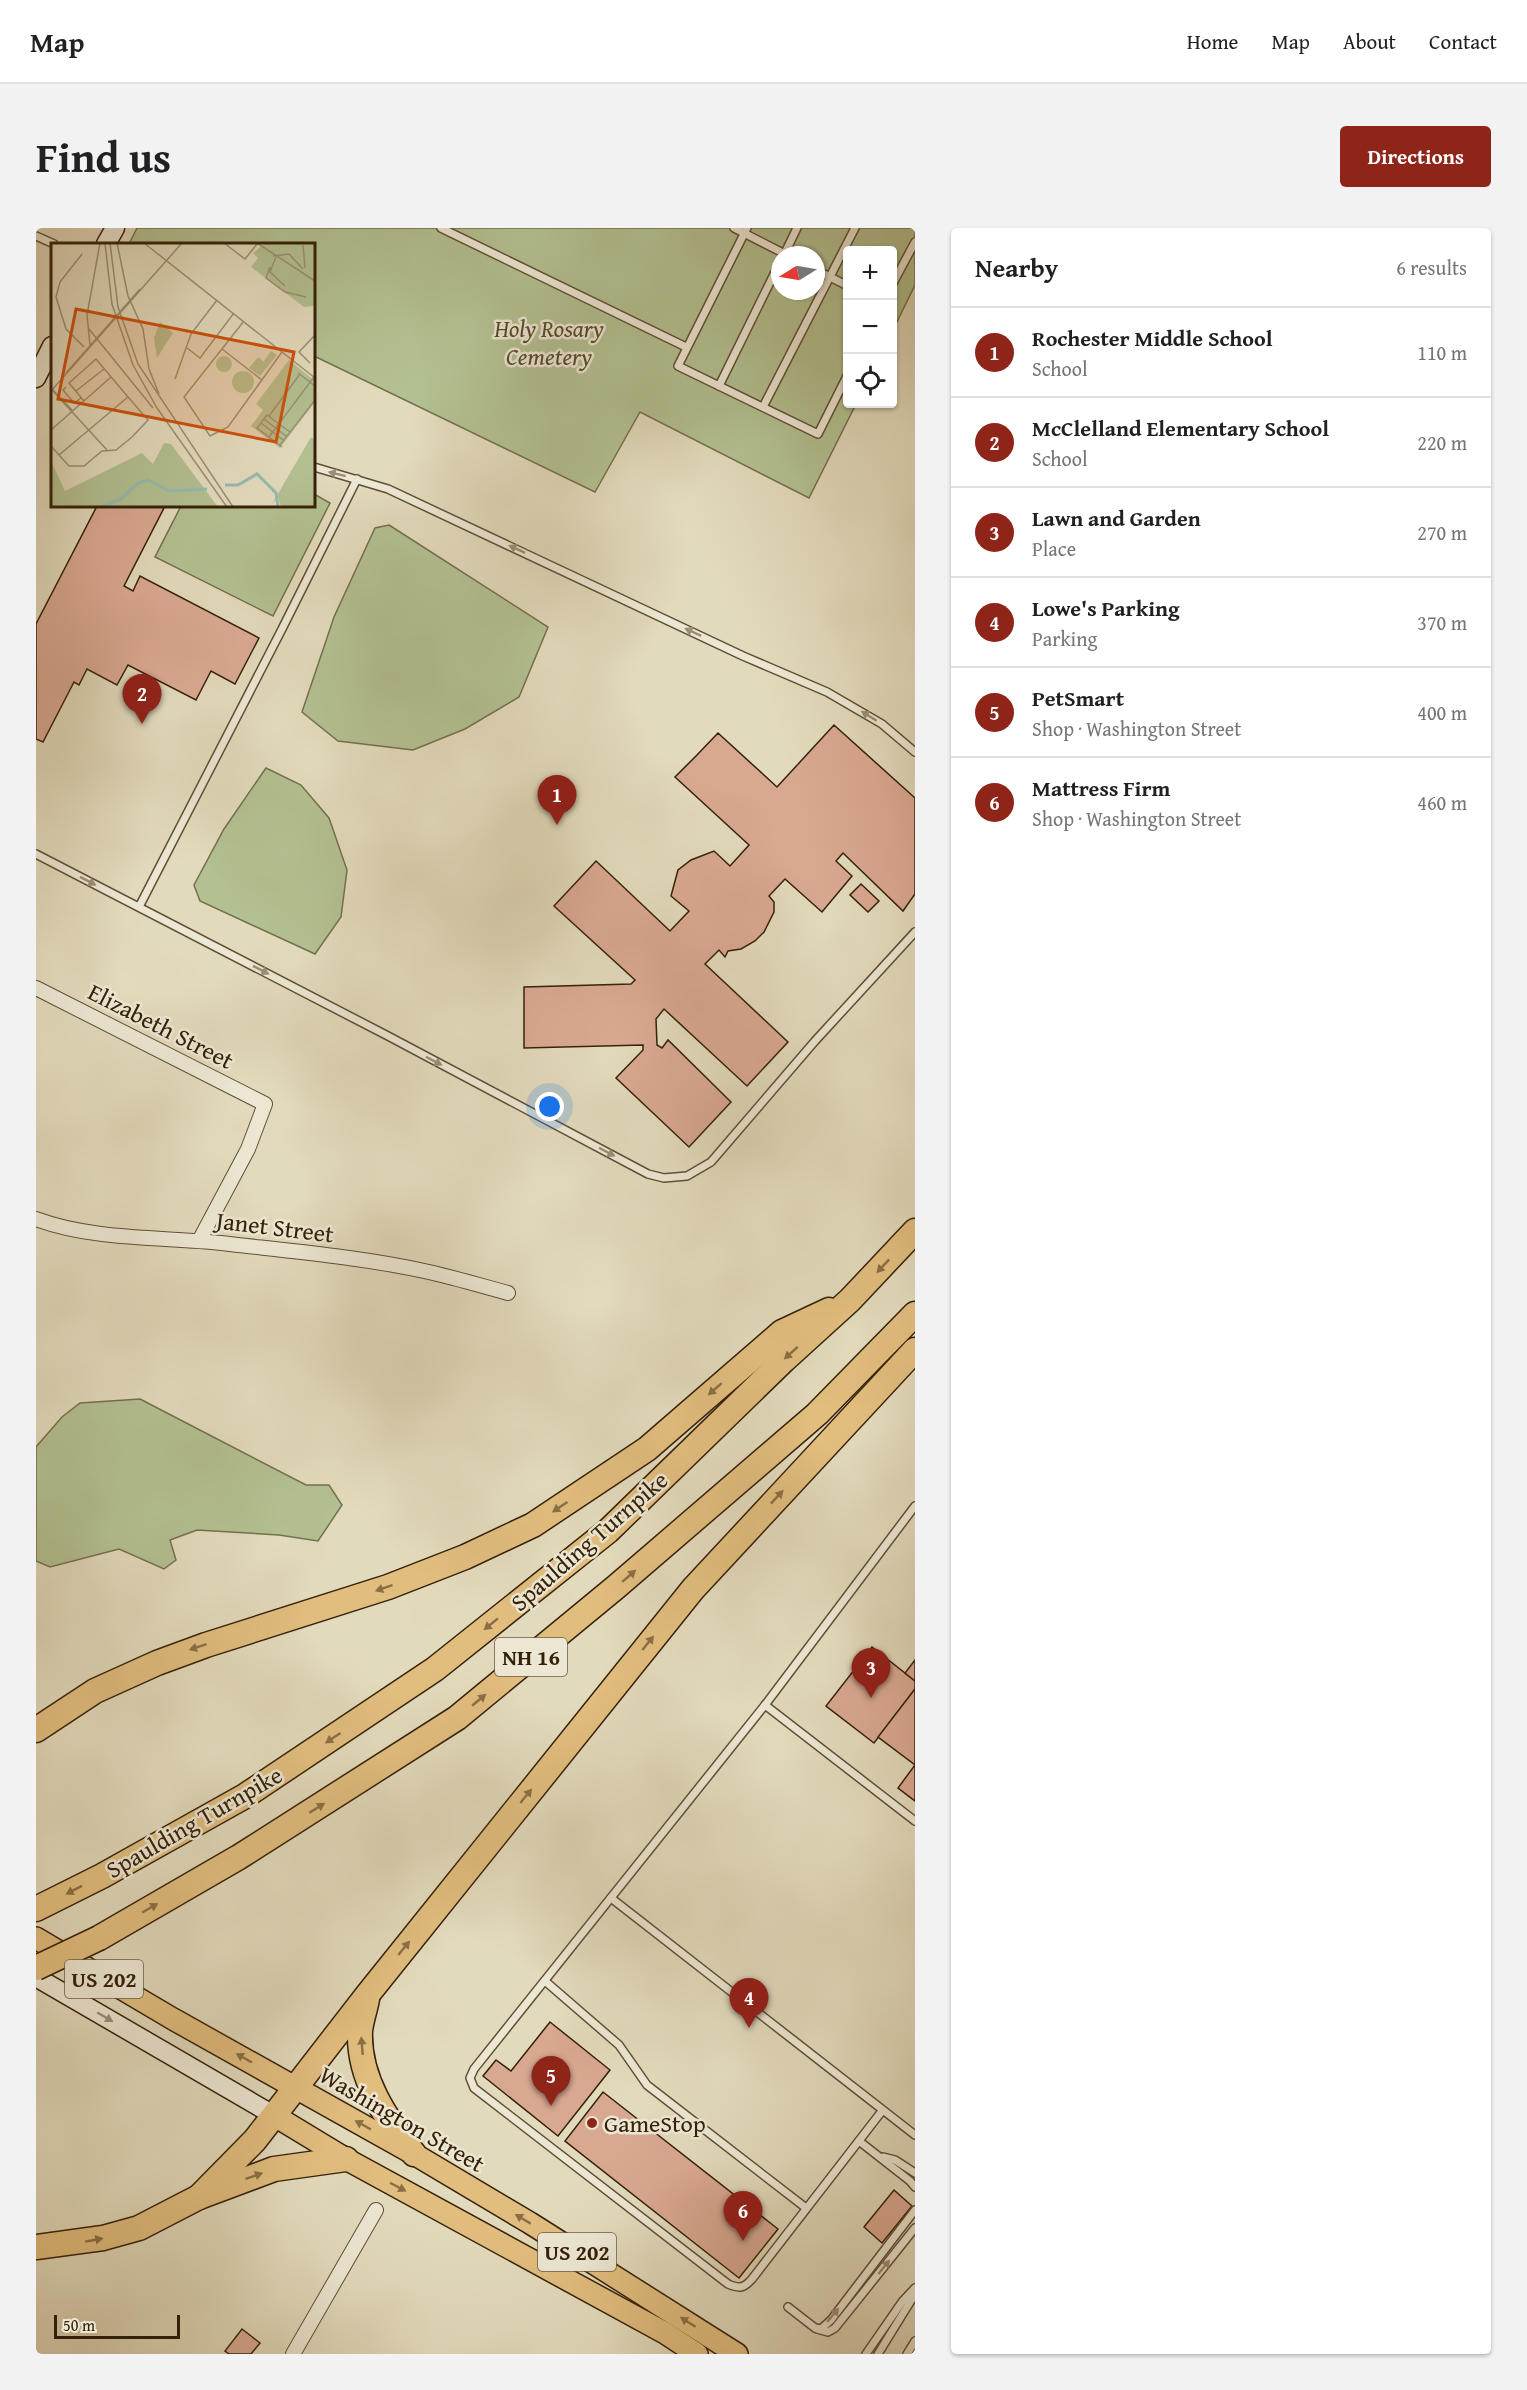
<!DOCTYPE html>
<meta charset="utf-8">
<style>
:root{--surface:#fff;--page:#f2f2f2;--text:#202124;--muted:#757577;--line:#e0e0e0;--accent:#8f2418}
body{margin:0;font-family:"Gentium Book Plus",serif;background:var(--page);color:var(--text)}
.controls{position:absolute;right:18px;top:18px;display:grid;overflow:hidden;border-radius:6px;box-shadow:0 2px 4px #0004}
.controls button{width:54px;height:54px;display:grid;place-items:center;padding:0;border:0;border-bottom:2px solid var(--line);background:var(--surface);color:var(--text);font:30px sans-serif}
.compass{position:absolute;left:735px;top:18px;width:54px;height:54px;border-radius:50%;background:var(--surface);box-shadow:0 2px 4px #0004;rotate:259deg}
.scale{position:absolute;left:18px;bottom:15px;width:126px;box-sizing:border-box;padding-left:6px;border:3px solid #352109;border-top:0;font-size:16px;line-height:21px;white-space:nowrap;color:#352109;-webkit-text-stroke:4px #ece7d3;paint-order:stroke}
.you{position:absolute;left:514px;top:879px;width:21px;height:21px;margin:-15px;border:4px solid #fff;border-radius:50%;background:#1a73e8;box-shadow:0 0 0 9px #1a73e833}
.badge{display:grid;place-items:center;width:39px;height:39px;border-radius:50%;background:var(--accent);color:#fff;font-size:20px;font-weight:700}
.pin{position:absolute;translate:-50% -50px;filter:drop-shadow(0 2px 3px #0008)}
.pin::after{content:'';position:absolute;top:32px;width:21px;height:18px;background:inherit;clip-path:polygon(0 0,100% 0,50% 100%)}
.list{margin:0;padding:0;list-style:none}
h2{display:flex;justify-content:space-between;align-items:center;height:78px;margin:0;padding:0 24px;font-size:26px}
h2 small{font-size:20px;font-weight:400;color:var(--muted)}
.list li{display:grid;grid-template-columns:39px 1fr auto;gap:18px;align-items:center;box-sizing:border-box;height:90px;padding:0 24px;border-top:2px solid var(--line)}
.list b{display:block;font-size:22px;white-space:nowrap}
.list p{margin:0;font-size:20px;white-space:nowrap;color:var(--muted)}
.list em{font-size:20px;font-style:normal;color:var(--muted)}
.icon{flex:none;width:33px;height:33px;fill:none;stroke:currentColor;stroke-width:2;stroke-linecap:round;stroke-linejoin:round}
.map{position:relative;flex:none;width:879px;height:2126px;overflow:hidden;border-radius:6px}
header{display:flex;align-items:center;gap:36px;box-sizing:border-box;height:84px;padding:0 30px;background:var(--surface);border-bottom:2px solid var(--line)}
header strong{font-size:28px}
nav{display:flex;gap:33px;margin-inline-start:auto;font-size:21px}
.intro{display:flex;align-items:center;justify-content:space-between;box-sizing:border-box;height:144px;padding:0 36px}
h1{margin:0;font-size:42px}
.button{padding:15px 27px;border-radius:6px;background:var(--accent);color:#fff;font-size:21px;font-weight:700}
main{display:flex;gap:36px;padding:0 36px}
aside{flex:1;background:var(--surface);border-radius:6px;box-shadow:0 2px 4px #0004}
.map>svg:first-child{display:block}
.green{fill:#b3c091;stroke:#74704d;stroke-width:1.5;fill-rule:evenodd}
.building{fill:#d9a891;stroke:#352109;stroke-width:1.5}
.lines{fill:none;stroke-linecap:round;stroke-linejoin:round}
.lane-casing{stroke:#604f36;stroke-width:10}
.street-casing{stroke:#604f36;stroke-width:16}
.secondary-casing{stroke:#352109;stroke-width:21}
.primary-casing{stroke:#352109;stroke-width:24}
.highway-casing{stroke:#352109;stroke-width:27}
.lane{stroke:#ece7d3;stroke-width:7}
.street{stroke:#ece7d3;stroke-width:14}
.secondary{stroke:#ece7d3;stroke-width:18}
.primary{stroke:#e1bd7e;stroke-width:21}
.highway{stroke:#e1bd7e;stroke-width:24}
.highway-bridge-casing{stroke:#352109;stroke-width:27;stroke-linecap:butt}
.highway-bridge{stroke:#e1bd7e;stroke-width:24}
.oneway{fill:#9a8e78}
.oneway2{fill:#8b6f44}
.poi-dot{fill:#8f2418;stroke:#ece7d3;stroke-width:2}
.labels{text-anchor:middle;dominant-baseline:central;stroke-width:5;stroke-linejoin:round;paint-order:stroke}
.shield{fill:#ece7d3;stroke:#6c5c46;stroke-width:1.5}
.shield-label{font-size:22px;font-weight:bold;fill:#352109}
.park-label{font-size:24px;font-style:italic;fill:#54492b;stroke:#ece7d3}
.street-label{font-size:24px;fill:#352109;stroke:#ece7d3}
.poi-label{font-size:24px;fill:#352109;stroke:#ece7d3;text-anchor:start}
.inset-river{fill:none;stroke:#95bbaf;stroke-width:3}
.inset-road{fill:none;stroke:#9d9074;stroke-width:1.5}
.view{fill:#cd510c;fill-opacity:0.15;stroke:#cd510c;stroke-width:3}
.inset-edge{fill:none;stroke:#352109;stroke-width:3}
</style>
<header>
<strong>Map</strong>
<nav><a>Home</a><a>Map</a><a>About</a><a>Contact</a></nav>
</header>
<div class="intro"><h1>Find us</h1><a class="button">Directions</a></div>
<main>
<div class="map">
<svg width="879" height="2126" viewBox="0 0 879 2126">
<rect width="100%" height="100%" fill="#e2dabc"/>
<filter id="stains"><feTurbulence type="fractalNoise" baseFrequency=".00333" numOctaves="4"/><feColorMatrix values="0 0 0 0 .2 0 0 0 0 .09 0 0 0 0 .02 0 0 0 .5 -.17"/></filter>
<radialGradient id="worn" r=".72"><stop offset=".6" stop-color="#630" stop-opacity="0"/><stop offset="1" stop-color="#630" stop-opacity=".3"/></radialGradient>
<!-- green -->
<g class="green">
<path d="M101 0H879V57L857 102 856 22H812V176H820L773 270 604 184 559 264 278 128V16H93ZM744 27H780V63H744Z"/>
<path d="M278 266 294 275 237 388 119 329 145 278H278Z"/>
<path d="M353 297 512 399 483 469 429 501 377 522 302 513 266 484 298 389 339 300Z"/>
<path d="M230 540 265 557 293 590 311 642 305 689 279 726 164 673 158 657 188 601Z"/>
<path d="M104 1171 270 1257H293L306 1277 282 1313 243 1307 161 1302 134 1312 140 1332 128 1341 83 1321 14 1339 0 1333V1219L26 1189 44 1175Z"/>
</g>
<!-- building -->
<g class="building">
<path d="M61 278H123L128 280 88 358 97 363 104 348 223 410 199 456 175 443 160 472 92 437 81 457 51 441 43 457 38 454 7 514 0 511V396Z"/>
<path d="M798 497 879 570V666L867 683 807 625 800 633 816 648 786 684 749 651 733 668 738 674V684L728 704 719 713 705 721 692 723 689 729 683 722 669 736 752 814 711 858 628 781 620 791 621 817 626 820 632 812 695 874 653 919 580 850 607 822V817L488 820V759L595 756 599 752 518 678 560 633 634 703 653 683 635 668 642 642 655 632 678 623 694 638 713 617 639 549 660 528 682 505 741 559Z"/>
<path d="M825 656 843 673 832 684 814 667Z"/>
<path d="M836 1419 879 1453V1461L838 1515 790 1478Z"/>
<path d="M879 1432V1453L869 1445Z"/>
<path d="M879 1461V1573L862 1560 879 1537 842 1509Z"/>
<path d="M514 1794 574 1842 522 1908 447 1848 460 1832 475 1843Z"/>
<path d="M567 1864 742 2001 703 2050 529 1913Z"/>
<path d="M858 1962 876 1978 846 2015 828 1999Z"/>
<path d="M206 2101 224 2115 215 2126H193L189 2123Z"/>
</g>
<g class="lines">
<!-- lane casing -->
<g class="lane-casing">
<g id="lane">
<path d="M405 0 650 119"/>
<path d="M698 0 751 27"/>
<path d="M711 0 642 138 782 206 812 146"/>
<path d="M0 8 18 16"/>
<path d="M748 27 761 0"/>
<path d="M780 42 812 58"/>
<path d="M856 57 879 14"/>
<path d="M683 158 744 34"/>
<path d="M727 179 819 0"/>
<path d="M278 239 352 261 707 428 791 464 846 496 879 524"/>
<path d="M0 626 352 808 612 946 628 950 651 948 675 934 779 813 879 704"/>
<path d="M103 679 246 401 321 251"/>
<path d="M729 1477 879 1278"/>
<path d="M575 1670 879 1907"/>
<path d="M509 1753 583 1817 611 1857 770 1980"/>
<path d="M846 1883 716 2051C708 2060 704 2061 692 2056L438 1860 434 1850 438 1841 729 1477 879 1593"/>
<path d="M823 1913 874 1953 879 1959"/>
<path d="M847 1929 859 1932 879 1945"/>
<path d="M752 2079 779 2100 785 2101 795 2092 879 1982"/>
<path d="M781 2101 792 2104 799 2100 879 2000"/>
<path d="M830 2126 866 2074 879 2060"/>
<path d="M842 2126 879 2066"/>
<path d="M871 2126 879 2113"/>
</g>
</g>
<!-- street casing -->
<g class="street-casing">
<g id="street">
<path d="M0 760 229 876 212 921 163 1013"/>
<path d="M0 991C56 1012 125 1009 185 1015 254 1023 325 1029 393 1044 419 1050 446 1058 472 1065"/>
<path d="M257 2126 340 1982"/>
</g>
</g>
<!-- secondary casing -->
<g class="secondary-casing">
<g id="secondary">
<path d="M70 16 79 0"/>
<path d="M0 150 16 118"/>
<path d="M0 1749 239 1888"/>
</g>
</g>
<!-- primary casing -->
<g class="primary-casing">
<g id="primary">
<path d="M0 1710 137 1791 378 1926 494 1995 701 2126"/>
<path d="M239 1888 310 1931 629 2105 661 2126"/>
</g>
</g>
<!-- highway casing -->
<g class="highway-casing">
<g id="highway">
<path d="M0 1502 59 1463 121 1435 170 1417 352 1359 429 1329 497 1297 611 1221 746 1104 793 1082"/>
<path d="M0 1681 66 1648 209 1568 399 1441 572 1303 748 1132 814 1072 879 1003"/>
<path d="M63 1710 203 1629 421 1490 580 1359 781 1186 879 1086"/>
<path d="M331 1771C329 1782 325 1793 324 1803 322 1850 350 1891 378 1926"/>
<path d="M163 1969 219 1912 332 1766 657 1361 879 1122"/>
<path d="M0 2019 67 2010 103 2000 163 1969 238 1941 310 1931"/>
</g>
</g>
<!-- lane -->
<use href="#lane" class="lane"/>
<!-- street -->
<use href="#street" class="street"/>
<!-- secondary -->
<use href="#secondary" class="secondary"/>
<!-- primary -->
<use href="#primary" class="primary"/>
<!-- highway -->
<use href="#highway" class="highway"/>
<!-- highway-bridge casing -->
<g class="highway-bridge-casing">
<path id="highway-bridge" d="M0 1740 63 1710"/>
</g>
<!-- highway-bridge -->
<use href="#highway-bridge" class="highway-bridge"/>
</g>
<!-- one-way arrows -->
<defs><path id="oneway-solid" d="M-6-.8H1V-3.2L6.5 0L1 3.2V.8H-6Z" transform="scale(1.5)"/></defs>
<g class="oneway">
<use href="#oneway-solid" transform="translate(301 246) rotate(-166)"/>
<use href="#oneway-solid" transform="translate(481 321) rotate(-155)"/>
<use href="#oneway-solid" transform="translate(657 404) rotate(-155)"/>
<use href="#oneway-solid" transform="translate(833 488) rotate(-148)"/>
<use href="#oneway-solid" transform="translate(52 653) rotate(27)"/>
<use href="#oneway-solid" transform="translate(225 742) rotate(27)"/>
<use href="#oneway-solid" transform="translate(398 833) rotate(28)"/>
<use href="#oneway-solid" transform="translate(571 924) rotate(28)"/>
<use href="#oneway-solid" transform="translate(69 1789) rotate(30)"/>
<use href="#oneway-solid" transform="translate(848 2039) rotate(-51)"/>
<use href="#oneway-solid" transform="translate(797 2087) rotate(-50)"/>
</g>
<g class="oneway2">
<use href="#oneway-solid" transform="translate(847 1038) rotate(133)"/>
<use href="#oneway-solid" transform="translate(755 1125) rotate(138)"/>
<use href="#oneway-solid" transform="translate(679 1161) rotate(139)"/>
<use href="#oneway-solid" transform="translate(741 1269) rotate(-47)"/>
<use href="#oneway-solid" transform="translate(524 1279) rotate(146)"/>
<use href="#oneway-solid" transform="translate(593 1348) rotate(-41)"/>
<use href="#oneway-solid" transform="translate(348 1360) rotate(161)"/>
<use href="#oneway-solid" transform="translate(455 1396) rotate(141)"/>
<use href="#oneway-solid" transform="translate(612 1415) rotate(-51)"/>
<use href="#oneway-solid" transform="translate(162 1419) rotate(162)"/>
<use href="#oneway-solid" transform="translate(443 1472) rotate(-40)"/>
<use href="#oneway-solid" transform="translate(297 1510) rotate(146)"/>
<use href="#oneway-solid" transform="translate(490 1568) rotate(-51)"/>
<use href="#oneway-solid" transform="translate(281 1580) rotate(-32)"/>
<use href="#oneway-solid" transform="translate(38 1662) rotate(153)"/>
<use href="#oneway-solid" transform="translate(114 1680) rotate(-30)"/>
<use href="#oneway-solid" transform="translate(368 1720) rotate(-51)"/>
<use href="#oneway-solid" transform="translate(326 1818) rotate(-95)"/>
<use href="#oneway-solid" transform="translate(208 1830) rotate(-151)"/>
<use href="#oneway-solid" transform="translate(327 1897) rotate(-151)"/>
<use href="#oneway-solid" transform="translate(218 1948) rotate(-19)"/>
<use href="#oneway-solid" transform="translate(362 1959) rotate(28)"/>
<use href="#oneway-solid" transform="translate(487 1991) rotate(-149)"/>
<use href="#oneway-solid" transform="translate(58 2012) rotate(-10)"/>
<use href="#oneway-solid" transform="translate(652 2094) rotate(-148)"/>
</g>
<!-- markers -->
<circle class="poi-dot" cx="556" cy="1895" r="6"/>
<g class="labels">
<!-- shield labels -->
<g class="shield">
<rect x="459" y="1410" width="72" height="38" rx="4.5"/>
<rect x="29" y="1732" width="78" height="38" rx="4.5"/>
<rect x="502" y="2005" width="78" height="38" rx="4.5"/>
</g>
<g class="shield-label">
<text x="495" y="1429">NH 16</text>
<text x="68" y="1751">US 202</text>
<text x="541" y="2024">US 202</text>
</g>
<!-- park labels -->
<g class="park-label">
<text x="513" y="100">Holy Rosary<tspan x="513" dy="28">Cemetery</tspan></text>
</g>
<!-- street labels -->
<g class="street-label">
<text transform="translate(125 798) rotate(27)">Elizabeth Street</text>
<text transform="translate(239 999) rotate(7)">Janet Street</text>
<text transform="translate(553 1313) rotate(-41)">Spaulding Turnpike</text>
<text transform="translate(158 1594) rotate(-30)">Spaulding Turnpike</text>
<text transform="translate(366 1891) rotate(30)">Washington Street</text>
</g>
<!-- poi labels -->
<g class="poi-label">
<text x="568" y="1895">GameStop</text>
</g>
</g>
<!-- overview -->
<g transform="translate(15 15)">
<rect width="264" height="264" fill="#e2dabc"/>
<path d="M214 0H264V63L253 64 200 24 207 15 202 10ZM109 79 122 90 106 115 103 95ZM220 108 226 112 209 133 198 125 207 114 216 121 213 118ZM165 121a8 8 0 1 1 16 0a8 8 0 1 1-16 0ZM238 117 264 138V159L229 205 200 183 212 167 205 161ZM181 139a11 11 0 1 1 22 0a11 11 0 1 1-22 0ZM260 194 264 197V264H230L227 254 221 261ZM113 200 120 201 167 264H0V218L14 248 91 210 102 221Z" fill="#b3c091"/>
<path class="inset-river" d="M174 242H187L206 231 225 250 227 263M50 264 70 256 87 240 97 237 118 248 156 246"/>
<path class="inset-road" d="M54 0 61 61 82 122 106 165 176 264M59 0 67 64 87 121 182 264M66 0 77 53 92 86 98 126 108 151M93 0 264 135M173 0 194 16 206 1M206 0 264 38M252 2 254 25M31 11 9 39 5 54 15 86 33 104M222 13 238 11 252 26M225 14 219 29 234 43M219 24 215 35 234 49 255 54M193 78 133 154 159 193 177 184 231 109M38 86 102 165M39 102 36 72 49 0M136 105 149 115 183 70M171 106 211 137M259 120 248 109 264 92M15 130 89 46M247 130 264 143M124 136 140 91 166 57M15 144 12 147 23 160 30 155M1 146 21 167M1 147 56 207M0 148 131 0M25 148 53 126M218 173 249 131M213 176 235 193M210 180 232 197M0 187 60 134M218 194 263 134M229 202 264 157M0 203 8 212 77 154 45 116 18 140 33 158M231 204 206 185 216 172 239 189M8 212 18 223H33L51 208 65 207 81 194 97 177 77 154"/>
<path class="view" d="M25 66 243 109 225 199 7 156Z"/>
<rect width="264" height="264" class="inset-edge"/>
</g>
<rect width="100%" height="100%" filter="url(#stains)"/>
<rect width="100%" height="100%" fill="url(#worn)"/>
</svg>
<div class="controls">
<button>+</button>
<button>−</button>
<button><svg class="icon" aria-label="locate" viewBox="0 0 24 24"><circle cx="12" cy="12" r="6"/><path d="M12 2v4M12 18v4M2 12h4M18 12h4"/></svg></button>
</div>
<svg class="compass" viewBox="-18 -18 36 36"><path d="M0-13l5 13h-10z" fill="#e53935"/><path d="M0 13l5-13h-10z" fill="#757577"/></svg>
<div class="scale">50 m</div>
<div class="you"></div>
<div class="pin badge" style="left:521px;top:597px">1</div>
<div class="pin badge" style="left:106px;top:496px">2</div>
<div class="pin badge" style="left:835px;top:1470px">3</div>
<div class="pin badge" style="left:713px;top:1800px">4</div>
<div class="pin badge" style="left:515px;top:1878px">5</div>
<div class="pin badge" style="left:707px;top:2013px">6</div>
</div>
<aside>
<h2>Nearby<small>6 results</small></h2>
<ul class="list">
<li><span class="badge">1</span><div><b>Rochester Middle School</b><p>School</p></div><em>110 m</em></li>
<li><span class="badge">2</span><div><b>McClelland Elementary School</b><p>School</p></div><em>220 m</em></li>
<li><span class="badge">3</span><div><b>Lawn and Garden</b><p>Place</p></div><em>270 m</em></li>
<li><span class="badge">4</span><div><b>Lowe's Parking</b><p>Parking</p></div><em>370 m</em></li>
<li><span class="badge">5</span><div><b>PetSmart</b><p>Shop · Washington Street</p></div><em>400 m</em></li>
<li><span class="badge">6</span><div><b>Mattress Firm</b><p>Shop · Washington Street</p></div><em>460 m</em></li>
</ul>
</aside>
</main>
